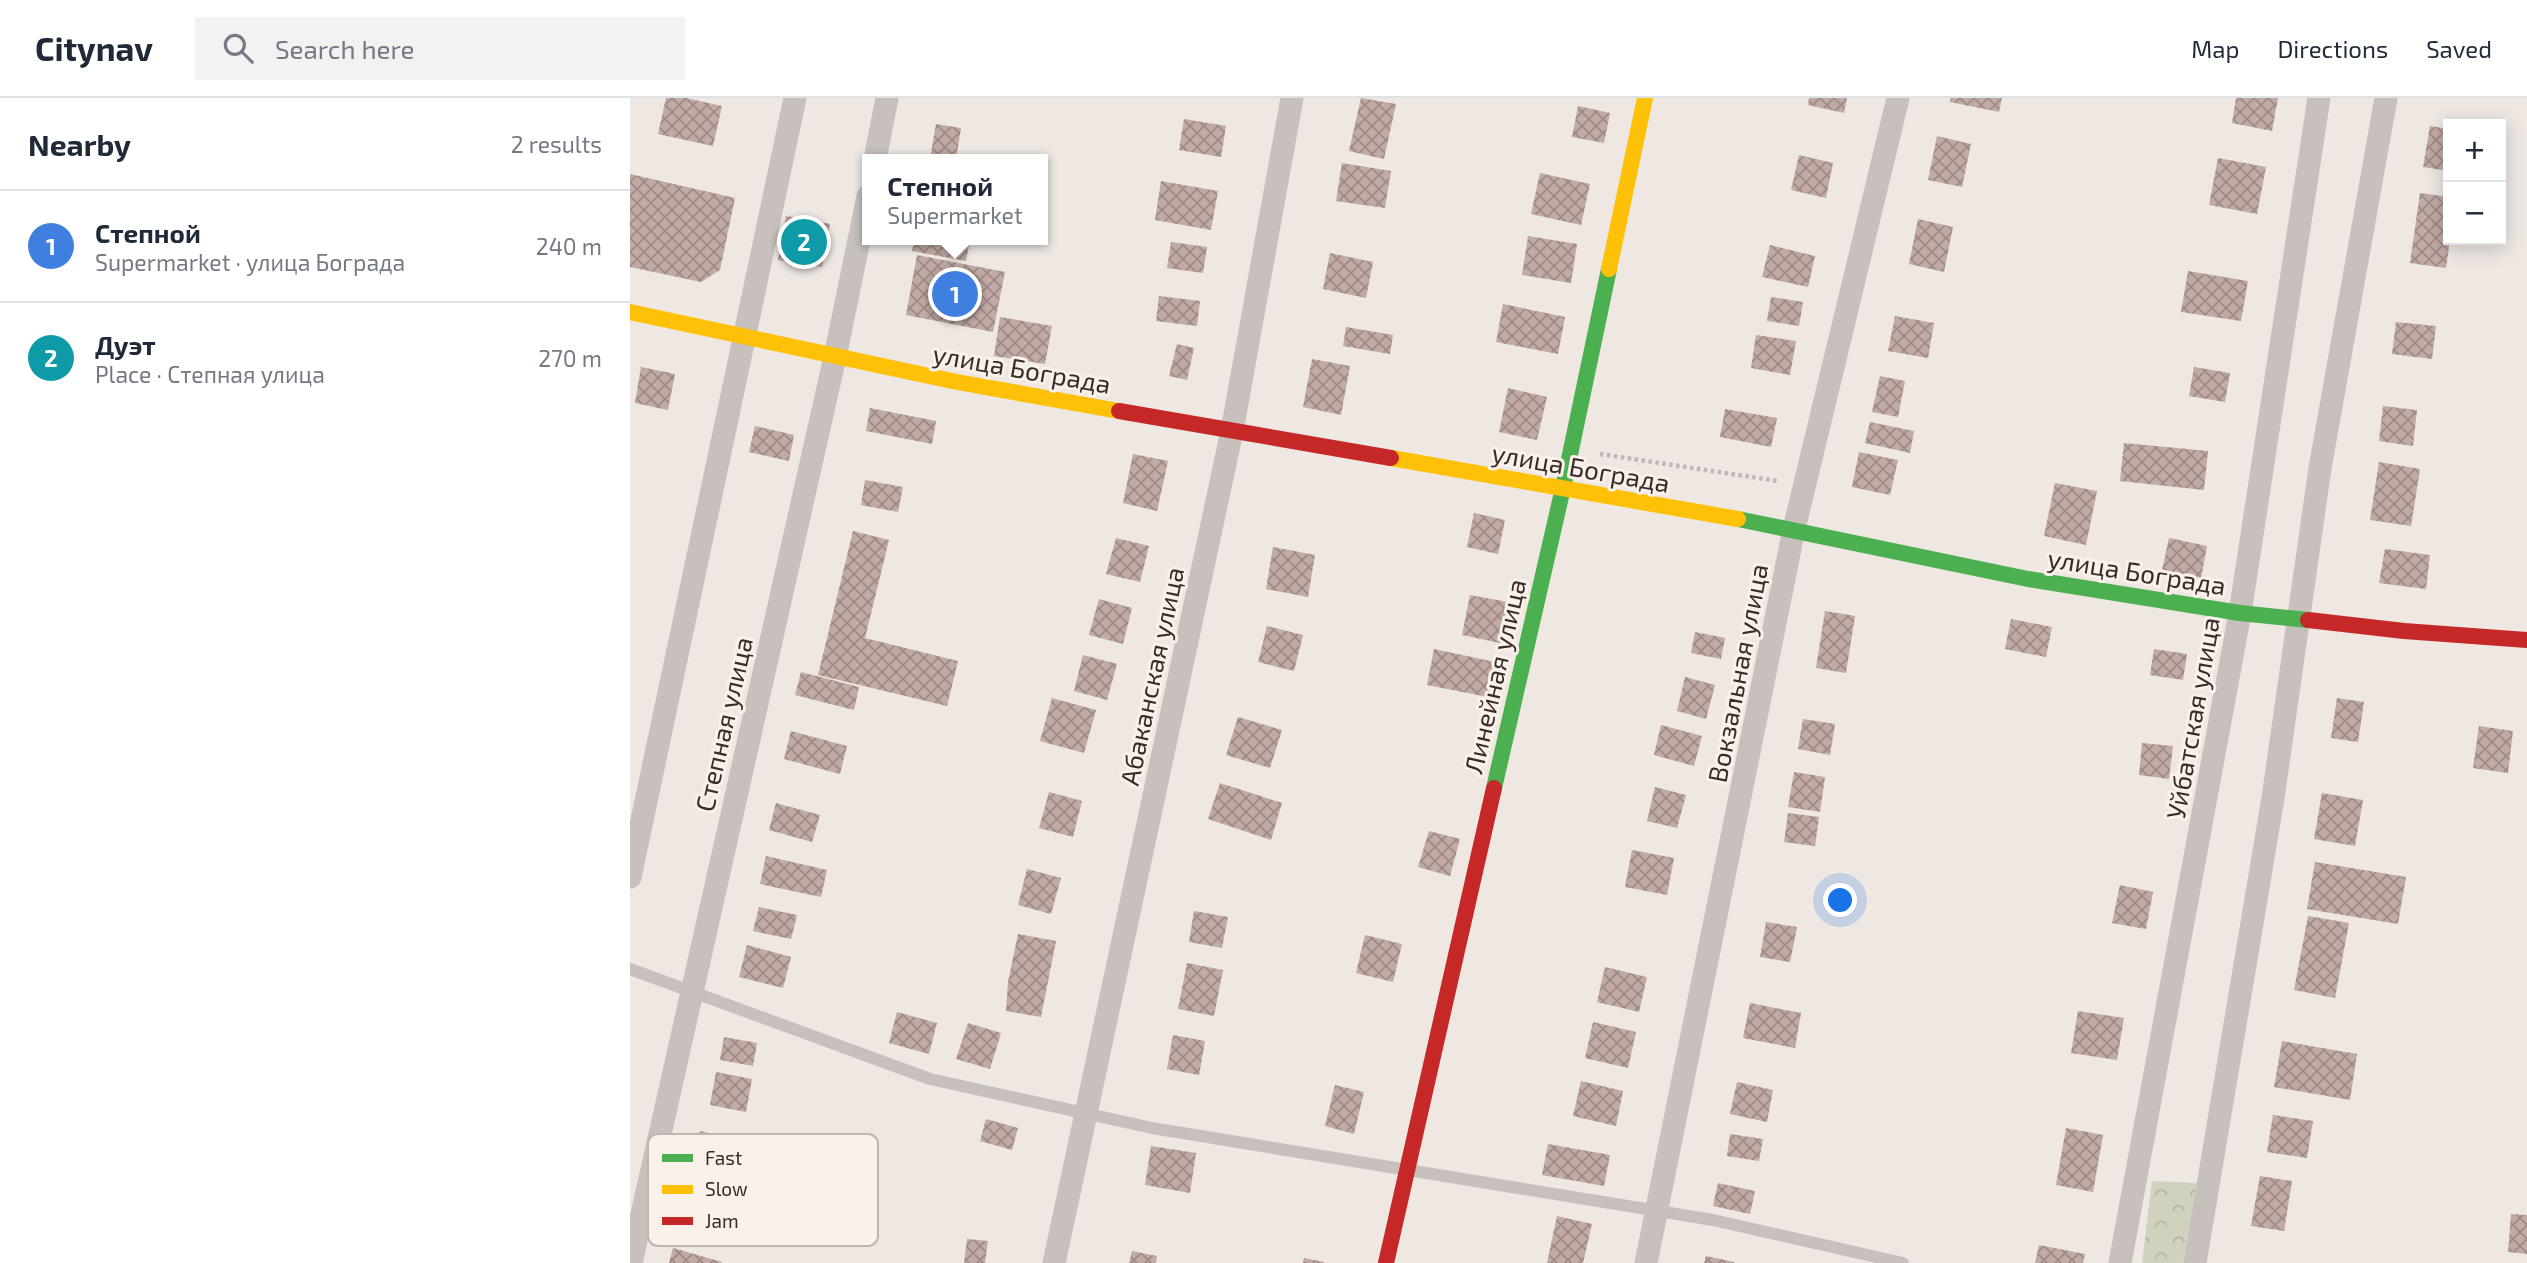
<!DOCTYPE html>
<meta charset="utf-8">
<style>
:root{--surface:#fff;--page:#f2f2f3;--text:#1f2937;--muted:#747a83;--line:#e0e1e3;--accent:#111827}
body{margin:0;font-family:"Exo 2",sans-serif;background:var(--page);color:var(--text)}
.controls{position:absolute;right:21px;top:21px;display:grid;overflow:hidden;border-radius:0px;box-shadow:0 4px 18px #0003}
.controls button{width:63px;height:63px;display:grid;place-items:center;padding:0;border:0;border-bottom:2px solid var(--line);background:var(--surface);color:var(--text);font:35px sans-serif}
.you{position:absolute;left:1211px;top:803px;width:24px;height:24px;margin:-18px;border:5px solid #fff;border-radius:50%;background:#1a73e8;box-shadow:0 0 0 10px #1a73e833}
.badge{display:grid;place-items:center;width:46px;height:46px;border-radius:50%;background:var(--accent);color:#fff;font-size:23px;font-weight:700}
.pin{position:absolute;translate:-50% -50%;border:4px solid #fff;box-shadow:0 2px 7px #0006}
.popup{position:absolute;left:232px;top:56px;width:186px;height:91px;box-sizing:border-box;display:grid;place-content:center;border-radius:0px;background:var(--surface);filter:drop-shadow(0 2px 5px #0005);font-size:23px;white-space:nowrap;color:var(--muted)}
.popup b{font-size:26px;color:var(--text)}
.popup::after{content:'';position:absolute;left:50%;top:100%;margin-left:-14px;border:14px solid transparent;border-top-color:var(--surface)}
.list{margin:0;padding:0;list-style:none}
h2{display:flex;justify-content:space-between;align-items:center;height:91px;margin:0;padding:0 28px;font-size:30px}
h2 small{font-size:23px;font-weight:400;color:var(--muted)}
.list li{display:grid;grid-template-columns:46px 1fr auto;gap:21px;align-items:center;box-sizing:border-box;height:112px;padding:0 28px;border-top:2px solid var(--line)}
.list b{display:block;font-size:26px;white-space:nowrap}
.list p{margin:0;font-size:23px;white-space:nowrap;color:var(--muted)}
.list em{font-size:23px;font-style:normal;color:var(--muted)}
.icon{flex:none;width:38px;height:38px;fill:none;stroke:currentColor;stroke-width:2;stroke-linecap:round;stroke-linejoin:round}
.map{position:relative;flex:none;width:1897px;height:1165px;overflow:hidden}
header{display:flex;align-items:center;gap:42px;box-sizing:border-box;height:98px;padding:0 35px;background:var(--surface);border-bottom:2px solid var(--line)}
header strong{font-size:33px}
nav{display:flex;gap:38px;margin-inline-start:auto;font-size:24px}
.search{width:490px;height:63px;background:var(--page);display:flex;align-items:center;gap:18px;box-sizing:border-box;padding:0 24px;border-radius:0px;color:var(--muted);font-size:26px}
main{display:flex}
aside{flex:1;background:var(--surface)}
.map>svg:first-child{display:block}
.park{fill:url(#park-crowns)}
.building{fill:url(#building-cross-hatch)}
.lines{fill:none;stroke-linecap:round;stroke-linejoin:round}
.path{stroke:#c0b8b4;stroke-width:4.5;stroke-dasharray:3.5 3.5;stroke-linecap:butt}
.lane{stroke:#c7c0bc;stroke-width:12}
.street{stroke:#c7c0bc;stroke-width:23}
.fast{stroke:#4caf50;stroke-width:16}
.slow{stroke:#ffc107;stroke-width:16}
.jam{stroke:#c62828;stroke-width:16}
.labels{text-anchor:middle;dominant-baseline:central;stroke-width:6;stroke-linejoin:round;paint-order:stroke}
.street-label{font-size:26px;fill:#382c29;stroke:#faf1ea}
.key{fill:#faf1ea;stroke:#c0b6b0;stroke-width:2}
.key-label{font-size:19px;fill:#382c29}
</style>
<header>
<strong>Citynav</strong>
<div class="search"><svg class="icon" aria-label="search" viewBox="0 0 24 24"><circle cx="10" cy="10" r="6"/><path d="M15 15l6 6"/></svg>Search here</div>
<nav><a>Map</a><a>Directions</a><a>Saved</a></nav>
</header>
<main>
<aside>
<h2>Nearby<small>2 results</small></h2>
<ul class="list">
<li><span class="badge" style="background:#3f7fe0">1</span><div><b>Степной</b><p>Supermarket · улица Бограда</p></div><em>240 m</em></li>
<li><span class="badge" style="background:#0f9aa8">2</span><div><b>Дуэт</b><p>Place · Степная улица</p></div><em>270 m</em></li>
</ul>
</aside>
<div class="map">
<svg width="1897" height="1165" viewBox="0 0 1897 1165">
<defs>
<pattern id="park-crowns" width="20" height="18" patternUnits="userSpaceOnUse" patternTransform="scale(1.75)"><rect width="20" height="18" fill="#d1d2bd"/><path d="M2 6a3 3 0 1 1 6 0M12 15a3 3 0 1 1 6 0" fill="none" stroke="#b4b4a2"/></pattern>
<pattern id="building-cross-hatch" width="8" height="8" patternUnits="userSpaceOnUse" patternTransform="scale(1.75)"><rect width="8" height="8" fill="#c1a9a4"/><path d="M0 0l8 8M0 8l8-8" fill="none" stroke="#9e8a86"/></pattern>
</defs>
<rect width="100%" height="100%" fill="#eee7e2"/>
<!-- park -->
<path class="park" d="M1522 1083 1567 1085 1553 1165H1512Z"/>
<!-- building -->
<g class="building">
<path d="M36 0H56L92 8 83 48 28 36Z"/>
<path d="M731 0 766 6 754 61 719 53Z"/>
<path d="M1179 0H1217L1214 15 1178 7Z"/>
<path d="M1320 0H1372L1369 14 1320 4Z"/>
<path d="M1606 0H1648L1642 33 1602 25Z"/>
<path d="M948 8 980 15 974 45 942 39Z"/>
<path d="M554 21 596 28 591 59 549 52Z"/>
<path d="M306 26 331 30 326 61H300Z"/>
<path d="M1800 28 1818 31V73L1793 69Z"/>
<path d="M1307 38 1341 46 1332 89 1298 82Z"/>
<path d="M1169 57 1203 65 1196 100 1161 92Z"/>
<path d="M1588 60 1636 69 1627 116 1579 107Z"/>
<path d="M712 65 761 73 755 110 706 103Z"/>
<path d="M910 75 960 86 951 127 901 116Z"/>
<path d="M0 76 105 100 90 172 71 184 0 169Z"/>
<path d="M531 83 588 93 581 132 525 122Z"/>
<path d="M1790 95 1818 99 1820 142 1816 170 1780 165Z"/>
<path d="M156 118 200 126 192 169 148 162Z"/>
<path d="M1288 121 1323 129 1314 174 1279 166Z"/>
<path d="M898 138 947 146 941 185 892 177Z"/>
<path d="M284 142H340L336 163 282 153Z"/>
<path d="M541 144 577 149 573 175 537 170Z"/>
<path d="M1140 147 1185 158 1178 189 1132 179Z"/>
<path d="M700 155 743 164 736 200 693 191Z"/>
<path d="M287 157 375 174 363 234 276 217Z"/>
<path d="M1558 173 1618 183 1611 223 1551 214Z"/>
<path d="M529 198 570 203 567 228 526 223Z"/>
<path d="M1141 199 1173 204 1169 228 1137 223Z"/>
<path d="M873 206 935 219 928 256 866 244Z"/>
<path d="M1265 218 1304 225 1298 260 1258 253Z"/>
<path d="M370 219 422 228 415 266 364 258Z"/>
<path d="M1766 224 1806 228 1802 261 1762 256Z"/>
<path d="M716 229 763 237 760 256 713 248Z"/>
<path d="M1126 237 1166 243 1160 277 1121 270Z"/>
<path d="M547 246 564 250 557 282 539 278Z"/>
<path d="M682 261 720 268 711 317 673 309Z"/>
<path d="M11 269 45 276 38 312 5 305Z"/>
<path d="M1564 269 1600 275 1595 304 1559 298Z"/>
<path d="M1250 278 1275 283 1268 319 1242 314Z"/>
<path d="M878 290 917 299 907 342 869 334Z"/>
<path d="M1753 308 1787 312 1783 348 1749 343Z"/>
<path d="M240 310 306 323 302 346 236 333Z"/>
<path d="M1095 311 1147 320 1141 349 1090 339Z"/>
<path d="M1240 324 1284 333 1280 355 1235 345Z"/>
<path d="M125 328 164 337 159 363 119 354Z"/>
<path d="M1494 345 1578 353 1574 392 1490 383Z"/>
<path d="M1229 354 1268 362 1260 397 1222 389Z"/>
<path d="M503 356 538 363 527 413 493 405Z"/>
<path d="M1749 364 1790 371 1781 428 1740 422Z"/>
<path d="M235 382 273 389 268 414 231 407Z"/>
<path d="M1425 385 1467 393 1456 447 1414 438Z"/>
<path d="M844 415 875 422 868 456 837 449Z"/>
<path d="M223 433 259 442 235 540 328 563 317 608 188 577Z"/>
<path d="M486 440 519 448 510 484 476 476Z"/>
<path d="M1539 440 1577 448 1571 480 1532 472Z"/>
<path d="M643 449 685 457 678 499 636 491Z"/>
<path d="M1755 451 1800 457 1796 491 1749 485Z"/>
<path d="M840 497 878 504 870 545 832 537Z"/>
<path d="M469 501 502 510 493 546 459 537Z"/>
<path d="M1195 513 1225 518 1216 575 1186 570Z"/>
<path d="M1381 521 1422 529 1416 559 1375 551Z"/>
<path d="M637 528 673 537 664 573 628 564Z"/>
<path d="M1065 534 1095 540 1091 561 1061 555Z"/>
<path d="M804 551 865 564 858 599 797 587Z"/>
<path d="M1524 551 1557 556 1553 582 1520 577Z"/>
<path d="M453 557 487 566 477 602 444 593Z"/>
<path d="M171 574 229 589 224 612 165 597Z"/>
<path d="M1055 579 1085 587 1076 621 1047 613Z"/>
<path d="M422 600 466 612 454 655 410 643Z"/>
<path d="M1707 600 1734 604 1728 644 1701 640Z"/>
<path d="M608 619 652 632 640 670 596 657Z"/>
<path d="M1173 621 1205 626 1200 657 1168 651Z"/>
<path d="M1031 627 1072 638 1064 668 1024 657Z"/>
<path d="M1849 628 1883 633 1878 675 1843 670Z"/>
<path d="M161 633 217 648 210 676 154 661Z"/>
<path d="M1512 645 1543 648 1539 681 1509 677Z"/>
<path d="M1164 674 1195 679 1190 714 1158 709Z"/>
<path d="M590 685 652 705 641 742 578 721Z"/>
<path d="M1025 689 1056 697 1047 730 1017 723Z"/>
<path d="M419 694 452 703 443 739 409 730Z"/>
<path d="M1692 695 1733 702 1725 748 1684 741Z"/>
<path d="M146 705 190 717 182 744 139 732Z"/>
<path d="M1158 715 1189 719 1185 748 1154 744Z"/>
<path d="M799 733 830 741 820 778 788 769Z"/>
<path d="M1002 752 1044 760 1037 797 995 789Z"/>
<path d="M136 758 197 772 191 799 130 786Z"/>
<path d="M1685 764 1776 779 1768 826 1677 811Z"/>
<path d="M397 771 431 780 421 816 388 807Z"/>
<path d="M1490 787 1523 794 1516 831 1482 825Z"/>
<path d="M129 809 167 817 161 841 123 833Z"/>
<path d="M564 813 598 819 592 850 559 844Z"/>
<path d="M1678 818 1719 825 1705 900 1664 892Z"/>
<path d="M1136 824 1167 829 1160 864 1130 859Z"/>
<path d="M388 836 426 843 411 919 376 913 378 884Z"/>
<path d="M735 837 772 846 763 884 726 875Z"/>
<path d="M117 847 161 859 153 890 109 879Z"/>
<path d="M557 865 593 872 584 918 548 911Z"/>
<path d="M975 869 1017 879 1009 914 967 904Z"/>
<path d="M1120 905 1171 915 1165 950 1113 940Z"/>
<path d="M1448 913 1494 920 1487 962 1441 955Z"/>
<path d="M267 914 307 925 299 956 259 945Z"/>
<path d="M963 924 1006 934 998 970 955 960Z"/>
<path d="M338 925 371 935 360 971 326 961Z"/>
<path d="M543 937 575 943 569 977 537 971Z"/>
<path d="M94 939 127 945 123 968 90 962Z"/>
<path d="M1652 943 1727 956 1720 1002 1644 989Z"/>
<path d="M86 974 122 981 116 1014 80 1007Z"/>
<path d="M951 983 993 993 986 1028 943 1018Z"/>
<path d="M1107 984 1143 992 1137 1024 1100 1016Z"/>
<path d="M705 987 734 994 724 1036 695 1028Z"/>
<path d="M1643 1017 1683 1023 1677 1060 1637 1054Z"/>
<path d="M356 1021 388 1030 382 1052 350 1043Z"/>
<path d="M1436 1030 1473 1037 1463 1094 1426 1087Z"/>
<path d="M70 1033 105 1041 96 1082 61 1074Z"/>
<path d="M1100 1036 1133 1041 1129 1063 1097 1058Z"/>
<path d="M918 1046 980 1057 974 1088 912 1077Z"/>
<path d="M521 1048 566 1055 560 1095 515 1087Z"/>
<path d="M1630 1078 1662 1083 1654 1133 1621 1128Z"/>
<path d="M1088 1085 1125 1093 1120 1116 1083 1108Z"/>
<path d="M57 1098 89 1106 78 1145 47 1138Z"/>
<path d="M1881 1116 1897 1117V1156L1878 1154Z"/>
<path d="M927 1118 962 1126 953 1165H917Z"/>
<path d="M337 1141 358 1143 355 1165H334Z"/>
<path d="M1409 1147 1455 1156 1453 1165H1405Z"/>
<path d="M43 1150 92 1164 91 1165H39Z"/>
<path d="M502 1153 527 1158 526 1165H499Z"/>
<path d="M1076 1158 1104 1164V1165H1074Z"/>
<path d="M674 1160 694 1164V1165H673Z"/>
</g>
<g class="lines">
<!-- path -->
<path class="path" d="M970 356 1148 383"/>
<!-- lane -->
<path class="lane" d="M0 871 300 981 522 1030 1083 1122 1273 1165"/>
<!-- street -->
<g class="street">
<path d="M245 61 257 0"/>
<path d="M0 779 165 0"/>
<path d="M1 1165 205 259 238 98"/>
<path d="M424 1165 602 333 662 0"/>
<path d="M1016 1165 1164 431 1268 0"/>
<path d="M1490 1165 1610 515 1689 0"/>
<path d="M1565 1165 1643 700 1690 370 1756 0"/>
</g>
<!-- fast -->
<g class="fast">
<path d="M1108 421 1398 481 1610 515 1678 522"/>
<path d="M864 690 933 390 979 171"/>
</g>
<!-- slow -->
<g class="slow">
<path d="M979 171 1015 0"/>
<path d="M0 214 327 284 489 313"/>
<path d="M761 360 1108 421"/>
</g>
<!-- jam -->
<g class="jam">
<path d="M489 313 761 360"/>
<path d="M1678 522 1774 533 1897 542"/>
<path d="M756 1165 864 690"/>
</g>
</g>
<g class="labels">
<!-- street labels -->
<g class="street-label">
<text transform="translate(392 270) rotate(10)">улица Бограда</text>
<text transform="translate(951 369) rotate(10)">улица Бограда</text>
<text transform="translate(1507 473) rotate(9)">улица Бограда</text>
<text transform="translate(1107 575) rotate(-79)">Вокзальная улица</text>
<text transform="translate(521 578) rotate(-78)">Абаканская улица</text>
<text transform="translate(864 578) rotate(-77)">Линейная улица</text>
<text transform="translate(1562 620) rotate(-80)">Уйбатская улица</text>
<text transform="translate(93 626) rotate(-77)">Степная улица</text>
</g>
</g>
<!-- legend -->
<rect x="18" y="1036" width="230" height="112" rx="10" class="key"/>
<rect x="32" y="1056" width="31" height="8" fill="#4caf50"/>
<rect x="32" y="1087" width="31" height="9" fill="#ffc107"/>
<rect x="32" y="1119" width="31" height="8" fill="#c62828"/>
<g class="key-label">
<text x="75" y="1067">Fast</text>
<text x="75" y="1098">Slow</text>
<text x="75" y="1130">Jam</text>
</g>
</svg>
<div class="controls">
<button>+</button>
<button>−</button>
</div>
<div class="you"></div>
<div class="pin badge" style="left:325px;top:196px;background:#3f7fe0">1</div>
<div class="popup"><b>Степной</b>Supermarket</div>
<div class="pin badge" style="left:174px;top:144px;background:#0f9aa8">2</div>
</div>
</main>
